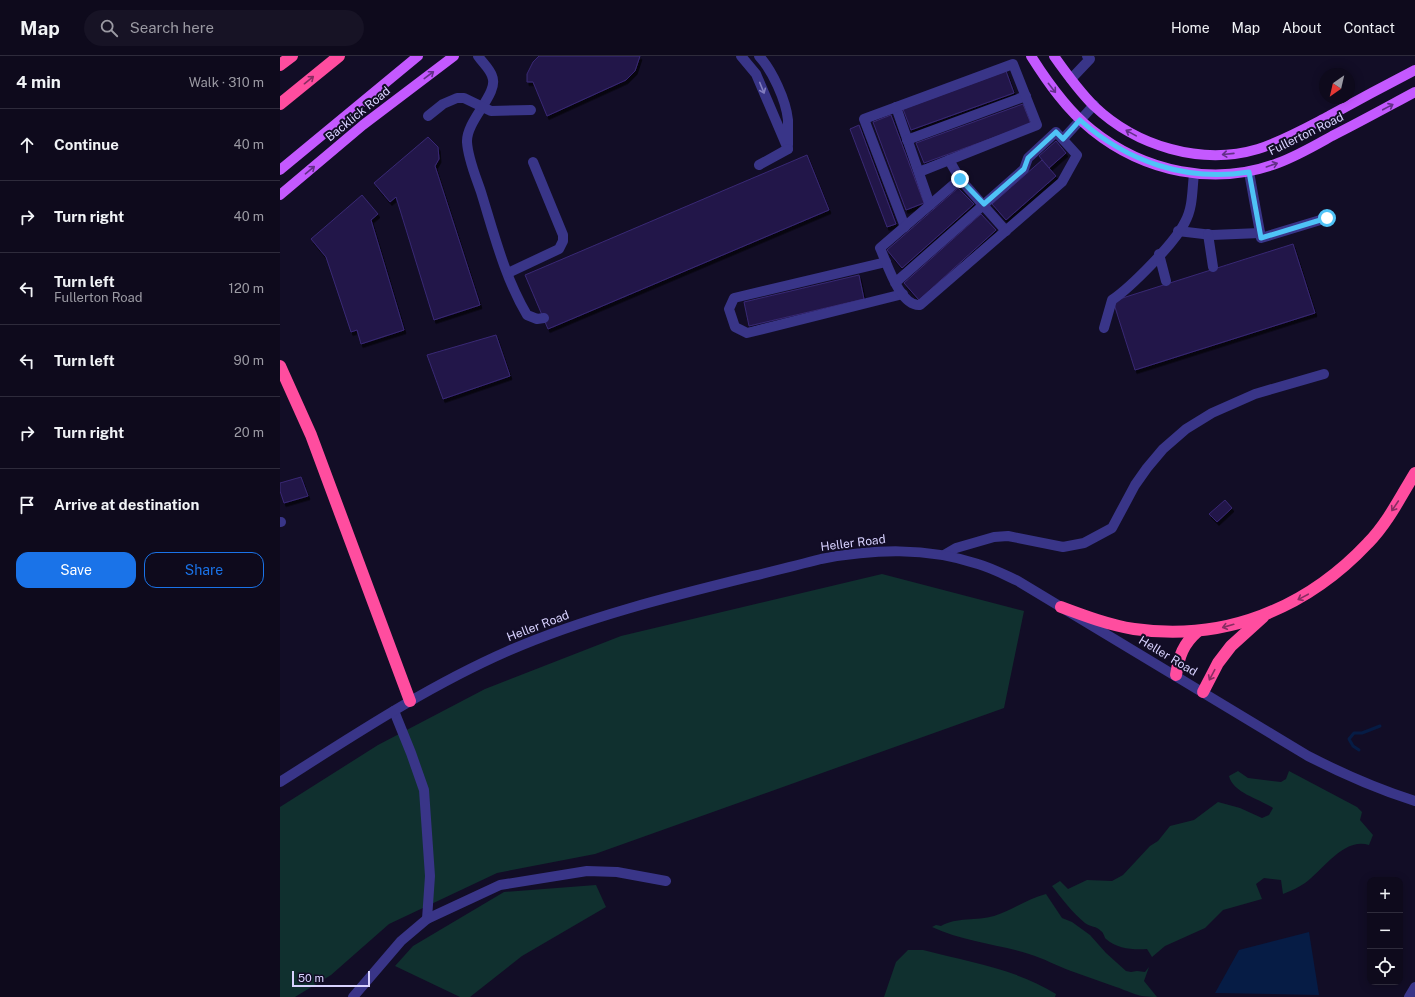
<!DOCTYPE html>
<meta charset="utf-8">
<style>
:root{--surface:#0e0a1c;--page:#171325;--text:#f1f3f6;--muted:#9b9aa3;--line:#2e2b3b;--accent:#1a73e8}
body{margin:0;font-family:"Public Sans",sans-serif;background:var(--page);color:var(--text)}
.controls{position:absolute;right:12px;bottom:12px;display:grid;overflow:hidden;border-radius:8px;box-shadow:0 2px 10px #0003}
.controls button{width:36px;height:36px;display:grid;place-items:center;padding:0;border:0;border-bottom:1px solid var(--line);background:var(--surface);color:var(--text);font:20px sans-serif}
.compass{position:absolute;left:1039px;top:12px;width:36px;height:36px;border-radius:50%;background:var(--surface);box-shadow:0 2px 10px #0003;rotate:214deg}
.scale{position:absolute;left:12px;bottom:10px;width:78px;box-sizing:border-box;padding-left:4px;border:2px solid #d8d2ff;border-top:0;font-size:11px;line-height:14px;white-space:nowrap;color:#d8d2ff;-webkit-text-stroke:3px #120d26;paint-order:stroke}
.stop{position:absolute;width:12px;height:12px;margin:-9px;border:3px solid #4fc3f7;border-radius:50%;background:#fff}
.stop.end{background:#4fc3f7;border-color:#fff;box-shadow:0 1px 4px #0008}
.list{margin:0;padding:0;list-style:none}
h2{display:flex;justify-content:space-between;align-items:center;height:52px;margin:0;padding:0 16px;font-size:17px}
h2 small{font-size:13px;font-weight:400;color:var(--muted)}
.list li{display:grid;grid-template-columns:26px 1fr auto;gap:12px;align-items:center;box-sizing:border-box;height:72px;padding:0 16px;border-top:1px solid var(--line)}
.list b{display:block;font-size:15px;white-space:nowrap}
.list p{margin:0;font-size:13px;white-space:nowrap;color:var(--muted)}
.list em{font-size:13px;font-style:normal;color:var(--muted)}
.actions{display:flex;gap:8px;padding:12px 16px}
.actions a{flex:1;padding:9px 0;border:1px solid var(--accent);border-radius:12px;text-align:center;font-size:14px;color:var(--accent)}
.actions .main{background:var(--accent);color:#fff}
.icon{flex:none;width:22px;height:22px;fill:none;stroke:currentColor;stroke-width:2;stroke-linecap:round;stroke-linejoin:round}
.map{position:relative;flex:none;width:1135px;height:941px;overflow:hidden}
header{display:flex;align-items:center;gap:24px;box-sizing:border-box;height:56px;padding:0 20px;background:var(--surface);border-bottom:1px solid var(--line)}
header strong{font-size:19px}
nav{display:flex;gap:22px;margin-inline-start:auto;font-size:14px}
.search{width:280px;height:36px;background:var(--page);display:flex;align-items:center;gap:10px;box-sizing:border-box;padding:0 14px;border-radius:22px;color:var(--muted);font-size:15px}
main{display:flex}
aside{flex:1;background:var(--surface)}
.map>svg:first-child{display:block}
.green{fill:#10302f}
.water{fill:#061c45}
.lines{fill:none;stroke-linecap:round;stroke-linejoin:round}
.stream{stroke:#061c45;stroke-width:3}
.building{fill:#221848;stroke:#392875;filter:url(#shadow)}
.minor{stroke:#393588;stroke-width:10}
.major{stroke:#c459ff;stroke-width:10}
.highway{stroke:#ff4d9f;stroke-width:12}
.oneway{stroke:#622f88}
.oneway2{stroke:#882d62}
.oneway3{stroke:#817cbe}
.route{stroke:#4fc3f7;stroke-width:5}
.labels{text-anchor:middle;dominant-baseline:central;stroke-width:4;stroke-linejoin:round;paint-order:stroke}
.street-label{font-size:12px;fill:#d8d2ff;stroke:#120d26}
</style>
<header>
<strong>Map</strong>
<div class="search"><svg class="icon" aria-label="search" viewBox="0 0 24 24"><circle cx="10" cy="10" r="6"/><path d="M15 15l6 6"/></svg>Search here</div>
<nav><a>Home</a><a>Map</a><a>About</a><a>Contact</a></nav>
</header>
<main>
<aside>
<h2>4 min<small>Walk · 310 m</small></h2>
<ul class="list">
<li><svg class="icon" aria-label="ahead" viewBox="0 0 24 24"><path d="M12 20V5M6 11l6-6 6 6"/></svg><div><b>Continue</b></div><em>40 m</em></li>
<li><svg class="icon" aria-label="right" viewBox="0 0 24 24"><path d="M7 20v-9h11M14 6l5 5-5 5"/></svg><div><b>Turn right</b></div><em>40 m</em></li>
<li><svg class="icon" aria-label="left" viewBox="0 0 24 24"><path d="M17 20v-9H6M10 6l-5 5 5 5"/></svg><div><b>Turn left</b><p>Fullerton Road</p></div><em>120 m</em></li>
<li><svg class="icon" aria-label="left" viewBox="0 0 24 24"><path d="M17 20v-9H6M10 6l-5 5 5 5"/></svg><div><b>Turn left</b></div><em>90 m</em></li>
<li><svg class="icon" aria-label="right" viewBox="0 0 24 24"><path d="M7 20v-9h11M14 6l5 5-5 5"/></svg><div><b>Turn right</b></div><em>20 m</em></li>
<li><svg class="icon" aria-label="arrive" viewBox="0 0 24 24"><path d="M6 21V4h12l-3 4 3 4H6"/></svg><div><b>Arrive at destination</b></div></li>
</ul>
<div class="actions"><a class="main">Save</a><a>Share</a></div>
</aside>
<div class="map">
<svg width="1135" height="941" viewBox="0 0 1135 941">
<defs>
<filter id="shadow"><feDropShadow dx="2" dy="3.5" stdDeviation="0" flood-color="#0009"/></filter>
</defs>
<rect width="100%" height="100%" fill="#120d26"/>
<!-- green -->
<g class="green">
<path d="M602 518 744 555 724 652 315 798 217 817 109 868 51 919 15 941H0V751L98 689 205 633 341 580Z"/>
<path d="M958 715 968 722 1001 726 1006 723 1009 715 1077 751 1082 756 1080 764 1093 779 1089 789C1064 781 1043 814 1025 827 1019 831 1011 835 1003 838L1001 824 984 822 976 828 982 843 943 854 925 872 885 890 872 901 867 893C854 894 837 893 826 883 824 881 824 877 821 875 817 870 810 871 805 867 792 856 782 843 772 830L780 825 788 833 807 824 832 825 843 819 870 790 878 785 890 770 914 764 938 746 960 752 982 762 989 759 993 752C980 743 953 737 949 720Z"/>
<path d="M316 829 326 851 242 900 190 941H180L115 910 133 890 224 836Z"/>
<path d="M766 838 782 862 792 866 810 879 826 897 846 915 851 916 857 915 865 916 869 911 864 925 877 941C856 941 854 937 836 931 821 926 806 920 791 915 777 910 763 902 749 898 717 888 682 885 652 871L656 869 661 870C676 861 697 865 714 860 732 854 747 843 766 838Z"/>
<path d="M628 894H643C689 906 736 913 776 938L775 941H604L616 906Z"/>
</g>
<!-- water -->
<path class="water" d="M1029 876 1039 939 935 937 959 894Z"/>
<g class="lines">
<!-- stream -->
<path class="stream" d="M1079 694 1073 690 1069 683 1074 677H1082L1100 670"/>
</g>
<!-- building -->
<g class="building">
<path d="M259 0H360L355 15 346 24 267 60 253 26H247V18L253 6Z"/>
<path d="M726 15 734 37 631 74 623 53Z"/>
<path d="M743 48 751 68 644 107 636 87Z"/>
<path d="M611 59 644 147 626 154 593 66Z"/>
<path d="M579 69 616 168 607 171 570 73Z"/>
<path d="M148 81 158 91 159 103 155 110 200 249 154 264 116 141 110 146 94 127Z"/>
<path d="M776 85 786 97 769 112 759 100Z"/>
<path d="M527 99 549 154 268 273 245 219Z"/>
<path d="M762 104 776 120 726 164 712 148Z"/>
<path d="M678 132 694 148 622 212 607 194Z"/>
<path d="M82 139 98 158 91 164 124 274 81 288 77 274 71 276 46 201 31 183Z"/>
<path d="M701 158 716 174 639 244 624 227Z"/>
<path d="M1013 188 1035 257 855 314 833 245Z"/>
<path d="M579 219 584 243 469 270 464 246Z"/>
<path d="M216 279 230 320 163 343 147 299Z"/>
<path d="M21 421 28 440 4 447 0 435V427Z"/>
<path d="M945 444 952 452 937 466 929 458Z"/>
</g>
<g class="lines">
<!-- minor -->
<g class="minor">
<path d="M198 0C202 6 210 13 212 20 220 37 186 64 187 86 188 103 196 121 201 136 214 178 225 222 247 259L257 263 264 262"/>
<path d="M461 0 476 18 508 93"/>
<path d="M479 0C492 14 506 44 508 64 508 72 508 81 508 89"/>
<path d="M791 23 810 3 807 0"/>
<path d="M616 51 650 149"/>
<path d="M148 60 163 48 177 42H184L211 55 251 54"/>
<path d="M783 83 814 49"/>
<path d="M627 84 746 40"/>
<path d="M669 104 680 123 726 175"/>
<path d="M479 109 508 93"/>
<path d="M969 116 981 182 1047 162"/>
<path d="M625 171 584 63 733 8 757 69 639 116"/>
<path d="M898 175 932 179 980 177"/>
<path d="M928 178 933 211"/>
<path d="M879 198 886 225"/>
<path d="M606 206 454 242 449 253 455 271 467 277 623 238"/>
<path d="M228 217 279 193 283 185V179L253 106"/>
<path d="M615 227 744 113 748 102 776 76 797 99 782 126 640 249C620 251 607 207 600 192L680 123"/>
<path d="M824 272 832 244C851 231 895 187 905 166 913 152 912 134 914 118"/>
<path d="M0 466H1"/>
<path d="M664 499 676 492 714 481 728 480 783 491 804 487 832 472 855 429 867 412 883 393 906 373 932 357 975 338 1044 318"/>
<path d="M114 655 131 697 144 734 150 820 147 863"/>
<path d="M0 726C74 679 148 630 228 595 327 552 437 530 541 503 594 493 646 491 698 508 712 512 725 519 738 525L1028 700C1063 718 1097 733 1135 745"/>
<path d="M73 941 121 885 147 863 220 829 307 815 337 816 386 825"/>
<path d="M1129 941 1135 931"/>
</g>
<!-- major -->
<g class="major">
<path d="M751 0C768 27 787 54 812 74 864 116 935 131 998 107 1017 100 1034 90 1052 80 1080 66 1107 51 1135 36"/>
<path d="M774 0C786 17 799 35 814 50 856 90 921 110 978 93 1003 85 1026 72 1049 60 1078 44 1106 29 1135 14"/>
<path d="M0 114 138 0"/>
<path d="M0 139 83 69 174 0"/>
</g>
<!-- highway -->
<g class="highway">
<path d="M0 9 12 0"/>
<path d="M0 48 59 0"/>
<path d="M0 310 31 379 130 645"/>
<path d="M781 551C805 560 829 569 854 573 944 586 1026 553 1088 487 1107 468 1121 440 1135 417"/>
<path d="M896 619C899 600 903 588 918 575"/>
<path d="M923 636 938 607 951 590 983 561"/>
</g>
</g>
<!-- one-way arrows -->
<defs><path id="oneway-shaft" d="M-6 0H5M1.5-3L5.5 0L1.5 3" fill="none" stroke-width="1.6" stroke-linecap="round" stroke-linejoin="round"/></defs>
<g class="oneway">
<use href="#oneway-shaft" transform="translate(149 19) rotate(-37)"/>
<use href="#oneway-shaft" transform="translate(772 32) rotate(52)"/>
<use href="#oneway-shaft" transform="translate(1108 51) rotate(-28)"/>
<use href="#oneway-shaft" transform="translate(851 77) rotate(-151)"/>
<use href="#oneway-shaft" transform="translate(948 98) rotate(174)"/>
<use href="#oneway-shaft" transform="translate(992 109) rotate(-19)"/>
<use href="#oneway-shaft" transform="translate(30 114) rotate(-40)"/>
</g>
<g class="oneway2">
<use href="#oneway-shaft" transform="translate(29 24) rotate(-39)"/>
<use href="#oneway-shaft" transform="translate(1115 450) rotate(124)"/>
<use href="#oneway-shaft" transform="translate(1023 541) rotate(152)"/>
<use href="#oneway-shaft" transform="translate(948 570) rotate(164)"/>
<use href="#oneway-shaft" transform="translate(932 619) rotate(118)"/>
</g>
<use class="oneway3" href="#oneway-shaft" transform="translate(482 32) rotate(68)"/>
<g class="lines">
<!-- route -->
<path class="route" d="M680 123 704 148 744 113 748 102 776 76 783 83 800 64C847 106 907 126 969 116L981 182 1047 162"/>
</g>
<g class="labels">
<!-- street labels -->
<g class="street-label">
<text transform="translate(78 58) rotate(-39)">Backlick Road</text>
<text transform="translate(1026 78) rotate(-26)">Fullerton Road</text>
<text transform="translate(573 487) rotate(-7)">Heller Road</text>
<text transform="translate(258 570) rotate(-21)">Heller Road</text>
<text transform="translate(888 600) rotate(31)">Heller Road</text>
</g>
</g>
</svg>
<div class="controls">
<button>+</button>
<button>−</button>
<button><svg class="icon" aria-label="locate" viewBox="0 0 24 24"><circle cx="12" cy="12" r="6"/><path d="M12 2v4M12 18v4M2 12h4M18 12h4"/></svg></button>
</div>
<svg class="compass" viewBox="-18 -18 36 36"><path d="M0-13l5 13h-10z" fill="#e53935"/><path d="M0 13l5-13h-10z" fill="#9b9aa3"/></svg>
<div class="scale">50 m</div>
<div class="stop" style="left:1047px;top:162px"></div>
<div class="stop end" style="left:680px;top:123px"></div>
</div>
</main>
